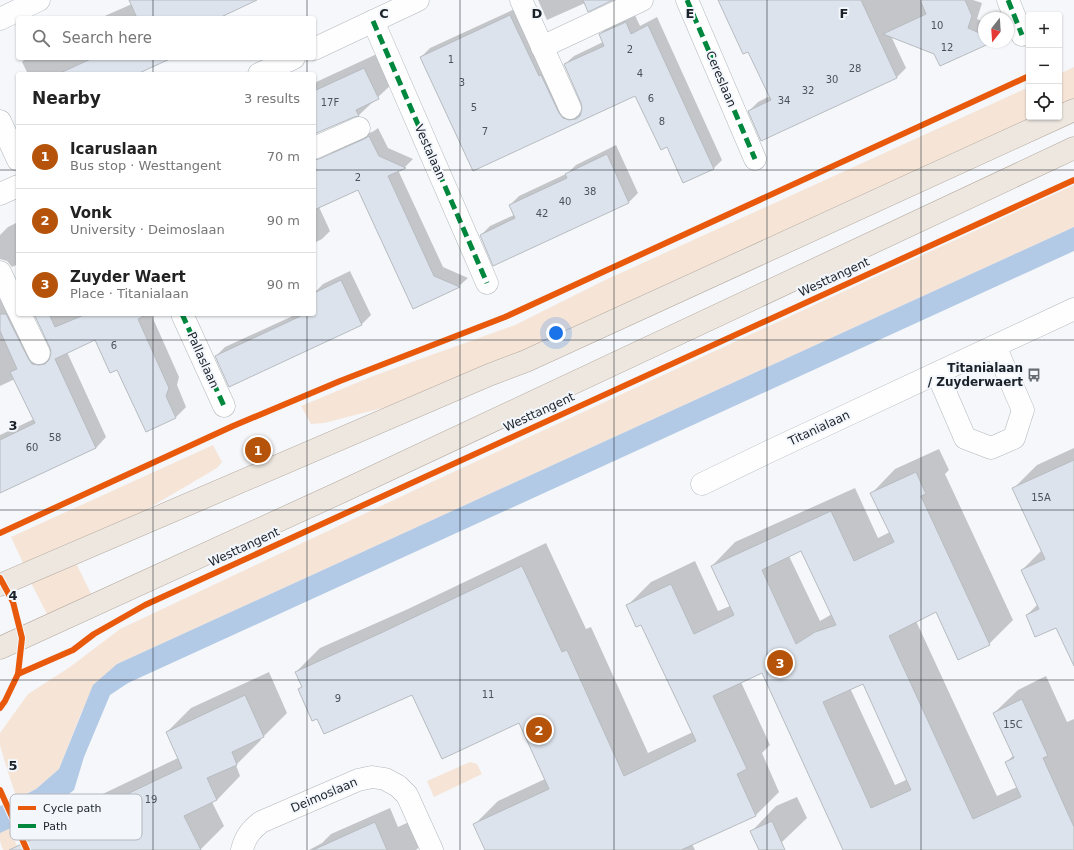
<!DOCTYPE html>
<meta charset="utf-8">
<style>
:root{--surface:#fff;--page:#f2f2f2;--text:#222;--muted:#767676;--line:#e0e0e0;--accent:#b45309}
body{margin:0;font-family:"DejaVu Sans",sans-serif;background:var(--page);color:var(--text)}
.controls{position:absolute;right:12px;top:12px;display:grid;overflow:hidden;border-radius:4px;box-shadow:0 1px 3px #0004}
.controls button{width:36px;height:36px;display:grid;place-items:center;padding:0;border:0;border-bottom:1px solid var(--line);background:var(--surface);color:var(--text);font:20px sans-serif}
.compass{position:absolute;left:978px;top:12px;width:36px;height:36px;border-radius:50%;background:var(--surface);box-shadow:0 1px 3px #0004;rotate:197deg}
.you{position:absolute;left:556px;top:333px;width:14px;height:14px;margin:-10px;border:3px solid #fff;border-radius:50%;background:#1a73e8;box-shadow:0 0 0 6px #1a73e833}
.badge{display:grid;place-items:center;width:26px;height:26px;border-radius:50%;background:var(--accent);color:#fff;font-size:13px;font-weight:700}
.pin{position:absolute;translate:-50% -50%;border:2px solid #fff;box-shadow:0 1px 4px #0006}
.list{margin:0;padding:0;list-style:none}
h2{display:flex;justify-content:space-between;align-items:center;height:52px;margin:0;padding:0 16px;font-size:17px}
h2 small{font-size:13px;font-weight:400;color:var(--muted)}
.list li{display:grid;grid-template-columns:26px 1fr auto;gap:12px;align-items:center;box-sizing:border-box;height:64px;padding:0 16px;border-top:1px solid var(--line)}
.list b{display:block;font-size:15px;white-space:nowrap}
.list p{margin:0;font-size:13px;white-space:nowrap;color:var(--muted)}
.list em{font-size:13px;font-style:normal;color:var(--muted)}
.icon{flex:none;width:22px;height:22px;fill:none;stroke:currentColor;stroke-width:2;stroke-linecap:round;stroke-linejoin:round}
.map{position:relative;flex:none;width:1074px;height:850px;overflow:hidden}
.search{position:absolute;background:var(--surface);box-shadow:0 1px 3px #0004;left:16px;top:16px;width:300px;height:44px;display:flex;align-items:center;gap:10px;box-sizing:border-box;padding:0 14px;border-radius:4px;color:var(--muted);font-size:15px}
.panel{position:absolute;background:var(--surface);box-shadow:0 1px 3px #0004;left:16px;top:72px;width:300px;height:244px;border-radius:4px}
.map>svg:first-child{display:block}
.green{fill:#f6e5d7}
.water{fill:#b3cae6}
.shadow{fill:#0003;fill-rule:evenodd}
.building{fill:#dce3ec;stroke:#b7bcc1;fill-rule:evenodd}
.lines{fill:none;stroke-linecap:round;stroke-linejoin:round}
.minor-casing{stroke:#b2b7bc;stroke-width:23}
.major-casing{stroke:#b4a99f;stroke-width:23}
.minor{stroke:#fefefe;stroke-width:22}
.major{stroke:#ede7e0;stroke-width:22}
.quiet{stroke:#00873e;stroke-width:5;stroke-dasharray:10 5;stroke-linecap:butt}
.cycleway-casing{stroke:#f3f7fc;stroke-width:8}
.cycleway{stroke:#e8590c;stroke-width:6}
.grid{fill:none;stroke:#1a2129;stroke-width:1;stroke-opacity:0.55}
.labels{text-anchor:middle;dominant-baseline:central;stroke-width:4;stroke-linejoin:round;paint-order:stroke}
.number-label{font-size:10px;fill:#4a525a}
.street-label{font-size:12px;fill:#1a2129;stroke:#f3f7fc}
.poi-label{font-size:12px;font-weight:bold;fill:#1a2129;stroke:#f3f7fc;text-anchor:end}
.key{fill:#f3f7fc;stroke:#b2b7bd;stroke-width:1}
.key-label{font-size:11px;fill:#1a2129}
.grid-label{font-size:13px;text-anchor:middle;font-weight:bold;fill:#1a2129;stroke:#f3f7fc;stroke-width:4;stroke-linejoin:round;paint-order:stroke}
</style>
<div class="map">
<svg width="1074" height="850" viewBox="0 0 1074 850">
<rect width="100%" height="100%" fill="#f5f7fa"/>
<!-- green -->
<g class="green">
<path d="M1074 67V104L1059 111V74Z"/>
<path d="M1029 87V117H1046L422 398 324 423 311 424 301 406 373 376 515 325 601 282Z"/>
<path d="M1074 185V227L117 664 82 711 59 769 36 789 17 799 6 766 0 745V733L28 694 70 667 120 629 436 480Z"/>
<path d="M213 445 222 462 217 468 127 521 24 565 11 537Z"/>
<path d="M75 561 93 598 48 616 30 581Z"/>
<path d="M470 762 477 764 482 774 434 797 427 781Z"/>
<path d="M0 810 19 850H3L0 841Z"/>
</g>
<!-- water -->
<path class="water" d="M1074 227V251L128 683 110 695 84 757 74 790 46 812 0 833V806L17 799 36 789 59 769 93 685 117 664Z"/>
<!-- shadow -->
<g class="shadow">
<path d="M135 0H254L224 15 226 18H100L132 4Z"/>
<path d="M538 0H610L585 3 547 20Z"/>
<path d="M719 0H973L982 3 977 19 984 22V42H990L935 53 891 36 906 68 897 77 761 140 749 111 758 102 770 96 749 51Z"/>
<path d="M519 7 579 112 583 111V109L565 64 574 56 603 42 600 34 609 26 634 13 640 26 657 17 722 160 713 169 667 146 636 94 473 169 421 57 430 48Z"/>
<path d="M379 53 393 83 359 115 314 129V83Z"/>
<path d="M26 58H169L134 74H28L22 62Z"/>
<path d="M378 128 388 148 413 159 405 167 398 170 443 267 468 278 459 286 413 307 358 189 319 207 330 231 322 239 314 243V176L329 156 337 147 374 131Z"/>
<path d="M616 145 638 193 629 202 494 264 481 235 490 226 514 215 510 205 519 196 568 173 576 165Z"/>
<path d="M18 222V264L12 267 7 261 0 259V235L8 227Z"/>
<path d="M0 268 43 353 50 355 52 354 35 314H151L179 377 177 385 186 407 176 417 146 431 117 368 95 338 67 352 106 437 96 448 0 492V435L34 419 15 379 0 386Z"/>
<path d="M350 271 371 315 361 325 216 356 225 347 297 314H314V293L323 284Z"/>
<path d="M1074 448V663L1057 627 1027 615 1038 604 1022 570 1042 550 1014 488 1037 465Z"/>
<path d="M939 449 949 470 945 474 1013 620 989 644 937 611 916 621 997 796 1017 787 1006 762 1014 755 994 713 1018 690 1046 676 1067 722 1074 719V850H844L762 672 741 682 770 745 762 753 779 792 756 815 692 844 695 850H486L474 825 498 801 545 779 519 722 413 694 317 718 299 689 302 686 296 672 320 648 408 609 546 543 586 629 591 627 648 753 693 732 642 623 627 606 651 582 695 561 718 611 730 606 712 566 735 542 855 488 878 538 890 532 872 493 895 469ZM802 550 832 614 820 621 789 556ZM864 682 908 779 895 785 850 688Z"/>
<path d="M269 672 287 713 264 736 260 738 261 740 236 765 240 776 217 800 212 802 224 826 200 850H49L42 835 65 812 178 758 167 732 191 708Z"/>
<path d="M797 797 807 818 781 843 765 850H760L751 832 776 806Z"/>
<path d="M390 808 398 827 418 818 427 839 416 850H309L322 843 331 834Z"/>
</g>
<!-- building -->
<g class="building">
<path d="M129 0H257L219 18H137Z"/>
<path d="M583 0H613L588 12Z"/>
<path d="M718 0H861L897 78 761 141 748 111 771 100 748 52 743 54Z"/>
<path d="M920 0H965L972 16 968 28 984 35V42H993L940 66 934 54 883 34 926 14Z"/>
<path d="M510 15 539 76 541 75 559 113 563 118 569 120 576 119 580 116 582 109 581 103 564 64 604 46 599 34 626 22 631 34 648 25 714 169 683 183 667 147 661 150 635 96 473 171 420 57Z"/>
<path d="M93 58H172L137 74H58Z"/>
<path d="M364 68 379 99 356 110 359 116 354 117 314 134V91Z"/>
<path d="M369 136 379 156 406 168 388 176 434 276 460 287 413 309 358 190 314 210V160L319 159 364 139Z"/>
<path d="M607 154 629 203 493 266 480 235 515 218 509 205 567 178 565 174Z"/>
<path d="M341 280 362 325 229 387 215 356 305 314H314V293Z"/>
<path d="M0 314H6L28 358 32 364 39 365 45 364 49 360 51 353 50 348 34 314H49L55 327 84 315 83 314H147L138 319 169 388 166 396 176 418 146 432 117 370 110 373 95 340 55 359 96 448 0 493V440L35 423 10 372 17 369 0 331Z"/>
<path d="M1074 460V666L1056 628 1035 637 1026 615 1039 609 1021 570 1045 559 1012 488Z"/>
<path d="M916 472 926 494 921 496 990 645 958 660 936 612 889 636 973 819 1021 797 1005 762 1014 758 993 713 1022 699 1048 756 1043 758 1074 827V850H843L762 673 713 696 747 769 737 774 756 816 681 850H485L473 824 549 789 519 723 442 759 412 695 324 734 317 719 312 721 298 689 302 687 295 672 383 632 522 566 562 652 567 650 624 776 696 741 641 625 636 627 626 605 671 584 694 634 734 615 711 566 831 511 854 561 894 542 870 493ZM801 551 836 625 815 632 796 644 762 570ZM863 684 911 790 871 808 823 702Z"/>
<path d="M245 695 264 737 232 752 237 765 207 778 217 800 184 816 201 850H9L182 768 166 732Z"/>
<path d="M772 821 785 850H759L750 831Z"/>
<path d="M375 822 387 850H313Z"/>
</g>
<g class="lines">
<!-- minor casing -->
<g class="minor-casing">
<g id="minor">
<path d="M521 0 570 108"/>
<path d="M687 0 755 159"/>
<path d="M1008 0 1022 35"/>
<path d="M0 19 39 0"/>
<path d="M373 21 487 283"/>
<path d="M542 47 642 0"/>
<path d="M314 49 418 0"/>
<path d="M259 74 294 58"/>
<path d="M0 121 18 160"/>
<path d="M314 148 359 128"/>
<path d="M0 194 18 186"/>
<path d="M0 272 18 310"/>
<path d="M20 314 39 353"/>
<path d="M182 314 224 406"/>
<path d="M937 373 965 438 991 448 1014 438 1023 410 995 346"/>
<path d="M702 484 768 452 1074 309"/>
<path d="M242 850C245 837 251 830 261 822L358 780 372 777 385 779 398 786 407 795 432 850"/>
</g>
</g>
<!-- major casing -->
<g class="major-casing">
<g id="major">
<path d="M0 585 489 375 526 361 1074 110"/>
<path d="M0 648 341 492 1074 148"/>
</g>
</g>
<!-- minor -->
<use href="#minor" class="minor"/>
<!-- major -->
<use href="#major" class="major"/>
<!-- quiet -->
<g class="quiet">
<path d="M687 0 755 159"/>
<path d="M1008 0 1022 35"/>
<path d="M373 21 487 283"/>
<path d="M182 314 224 406"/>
</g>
<!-- cycleway casing -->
<g class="cycleway-casing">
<g id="cycleway">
<path d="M0 533 233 426 340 381 505 317 1029 76"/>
<path d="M0 578 13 602 22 638 18 674 5 701 0 708"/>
<path d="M18 674 73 650 94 634 145 605 1074 180"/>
<path d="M0 790 27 850"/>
</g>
</g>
<!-- cycleway -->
<use href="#cycleway" class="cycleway"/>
</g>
<!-- grid -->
<path class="grid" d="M153 0V18M307 0V18M460 0V850M614 0V850M767 0V850M921 0V850M153 58V74M307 58V74M0 170H18M314 170H1074M153 314V850M307 314V850M0 340H1074M0 510H1074M0 680H1074"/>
<!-- icons -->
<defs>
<g id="bus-bare" transform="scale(1.08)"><path d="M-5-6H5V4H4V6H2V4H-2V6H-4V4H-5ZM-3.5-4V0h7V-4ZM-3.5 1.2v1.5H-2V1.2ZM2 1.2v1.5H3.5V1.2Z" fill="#676c72" stroke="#f3f7fc" stroke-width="2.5" paint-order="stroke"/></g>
</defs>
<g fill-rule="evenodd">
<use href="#bus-bare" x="1034" y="375"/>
</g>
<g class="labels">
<!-- number labels -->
<g class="number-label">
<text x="937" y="25">10</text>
<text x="947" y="47">12</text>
<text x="630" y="49">2</text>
<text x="451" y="59">1</text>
<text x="855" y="68">28</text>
<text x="640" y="73">4</text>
<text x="832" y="79">30</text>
<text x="462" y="82">3</text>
<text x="808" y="90">32</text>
<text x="651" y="98">6</text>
<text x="784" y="100">34</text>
<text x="330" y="102">17F</text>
<text x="474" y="107">5</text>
<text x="662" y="121">8</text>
<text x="485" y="131">7</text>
<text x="358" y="177">2</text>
<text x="590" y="191">38</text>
<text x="565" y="201">40</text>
<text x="542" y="213">42</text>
<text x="114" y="345">6</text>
<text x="55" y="437">58</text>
<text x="32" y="447">60</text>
<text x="1041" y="497">15A</text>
<text x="488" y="694">11</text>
<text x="338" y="698">9</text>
<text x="1013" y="724">15C</text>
<text x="151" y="799">19</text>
</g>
<!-- street labels -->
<g class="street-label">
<text transform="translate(721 79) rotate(67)">Cereslaan</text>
<text transform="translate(430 152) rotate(66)">Vestalaan</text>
<text transform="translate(834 277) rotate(-25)">Westtangent</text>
<text transform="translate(203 360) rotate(66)">Pallaslaan</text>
<text transform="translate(539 412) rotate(-25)">Westtangent</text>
<text transform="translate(819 428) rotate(-25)">Titanialaan</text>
<text transform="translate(244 547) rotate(-25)">Westtangent</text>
<text transform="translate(324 795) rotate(-23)">Deimoslaan</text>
</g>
<!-- poi labels -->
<g class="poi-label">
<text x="1023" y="368">Titanialaan<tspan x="1023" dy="14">/ Zuyderwaert</tspan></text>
</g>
</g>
<!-- legend -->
<rect x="10" y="794" width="132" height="46" rx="6" class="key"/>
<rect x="18" y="806" width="18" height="4" fill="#e8590c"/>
<rect x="18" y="824" width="18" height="4" fill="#00873e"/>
<g class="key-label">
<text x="43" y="812">Cycle path</text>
<text x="43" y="830">Path</text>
</g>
<g class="grid-label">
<text x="384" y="18">C</text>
<text x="537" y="18">D</text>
<text x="690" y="18">E</text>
<text x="844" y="18">F</text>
<text x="13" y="430">3</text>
<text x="13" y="600">4</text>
<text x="13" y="770">5</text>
</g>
</svg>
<div class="controls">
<button>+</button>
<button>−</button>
<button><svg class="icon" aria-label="locate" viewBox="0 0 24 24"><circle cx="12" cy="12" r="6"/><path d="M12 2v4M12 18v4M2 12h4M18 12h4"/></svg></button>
</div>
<svg class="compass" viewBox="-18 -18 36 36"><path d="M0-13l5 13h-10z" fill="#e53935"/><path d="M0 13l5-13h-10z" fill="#767676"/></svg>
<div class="you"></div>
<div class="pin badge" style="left:258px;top:450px">1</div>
<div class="pin badge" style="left:539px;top:730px">2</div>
<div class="pin badge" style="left:780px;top:663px">3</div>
<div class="search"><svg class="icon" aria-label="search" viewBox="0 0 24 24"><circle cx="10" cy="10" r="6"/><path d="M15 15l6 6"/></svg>Search here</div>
<section class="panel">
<h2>Nearby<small>3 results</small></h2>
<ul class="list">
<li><span class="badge">1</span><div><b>Icaruslaan</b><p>Bus stop · Westtangent</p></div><em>70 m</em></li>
<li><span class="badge">2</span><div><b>Vonk</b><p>University · Deimoslaan</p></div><em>90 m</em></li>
<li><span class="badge">3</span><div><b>Zuyder Waert</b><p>Place · Titanialaan</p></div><em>90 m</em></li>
</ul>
</section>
</div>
